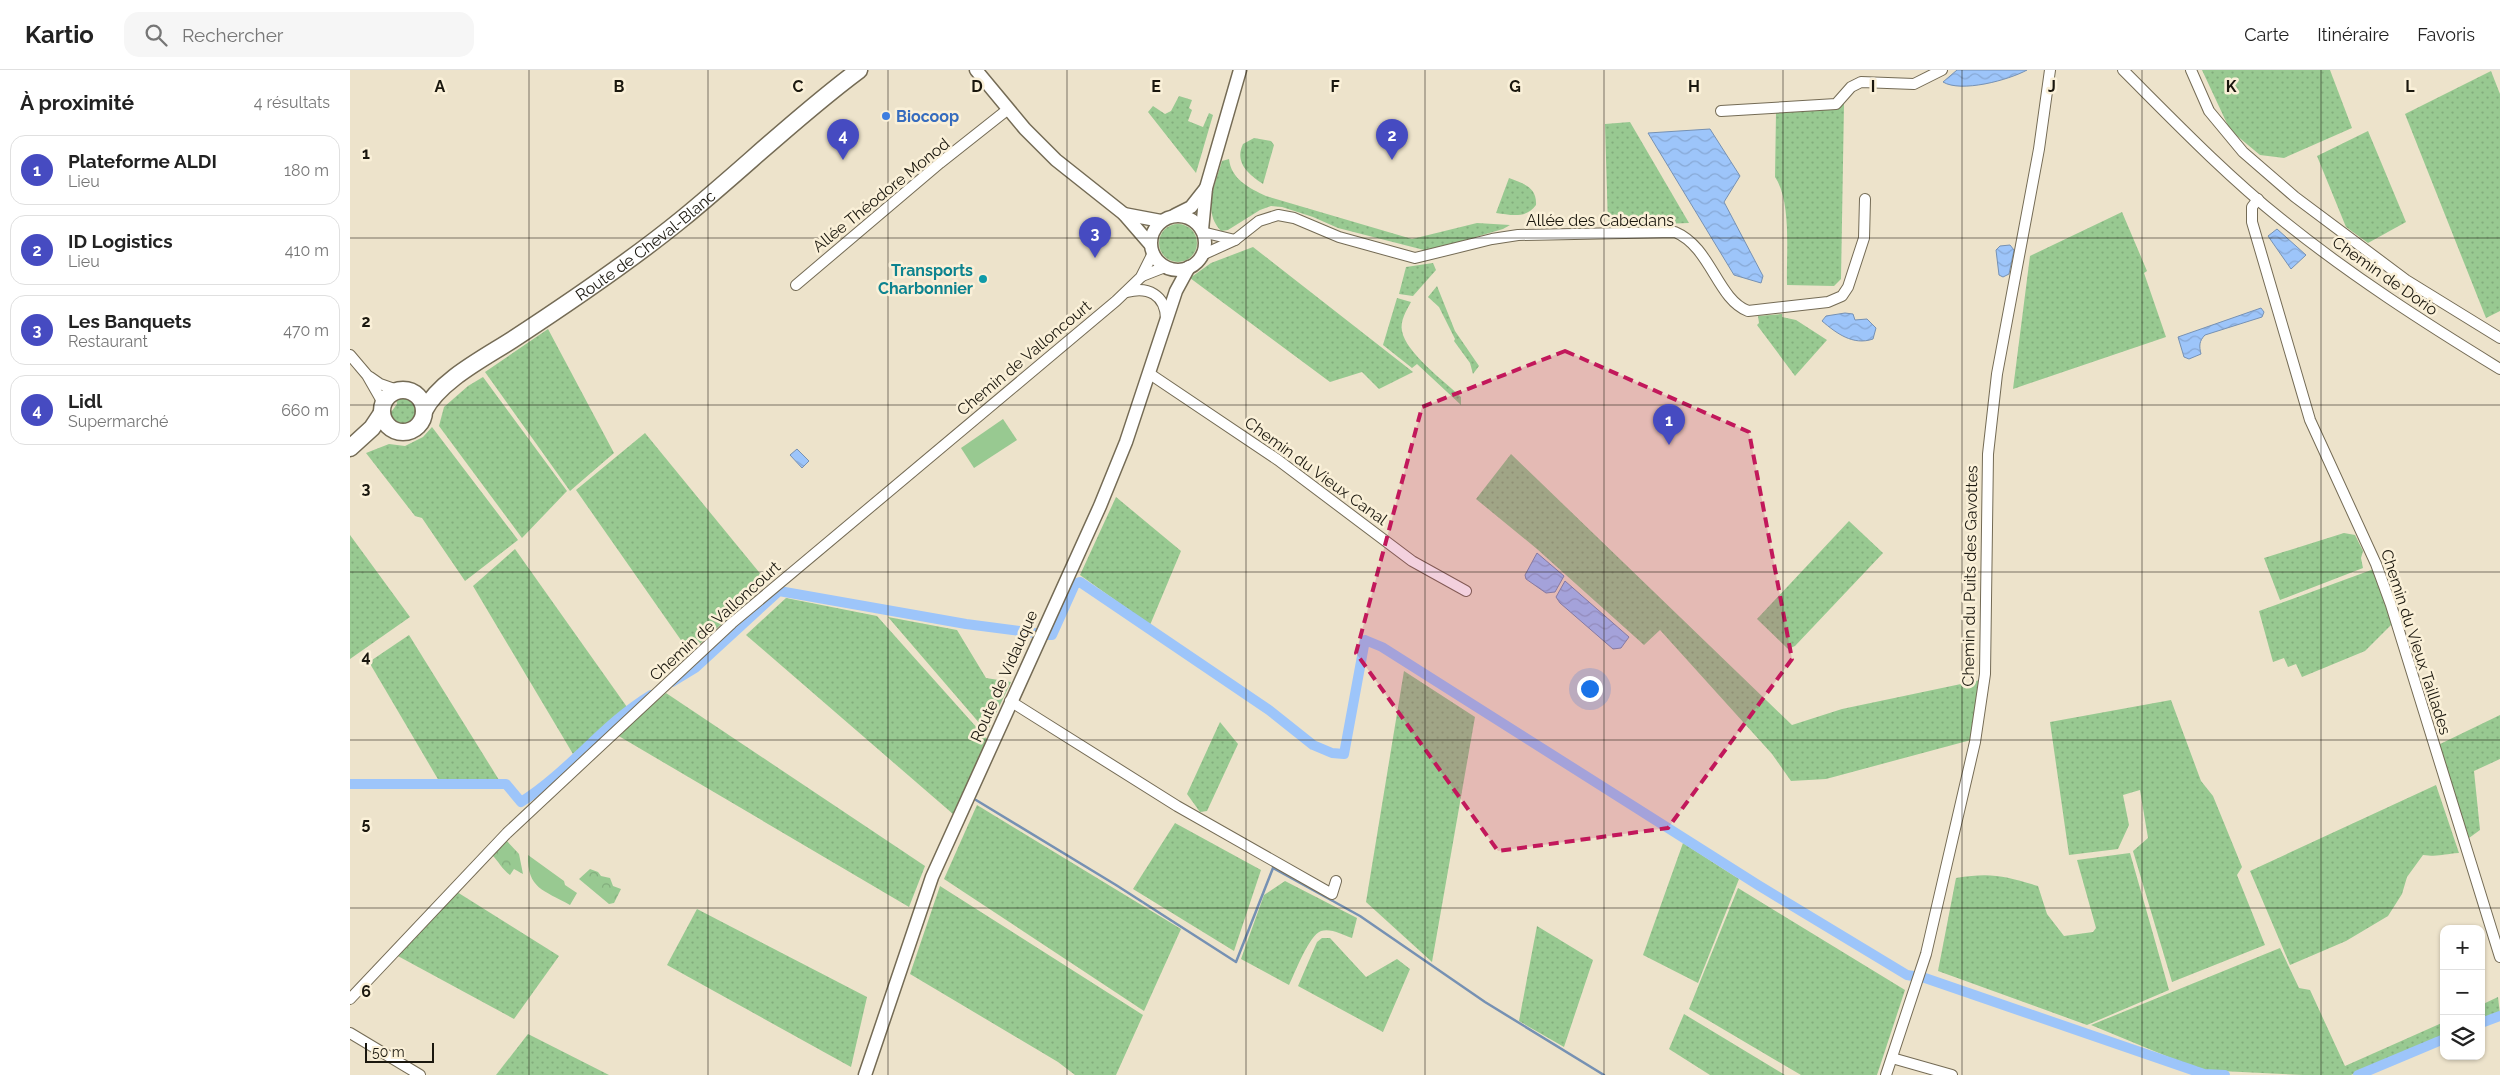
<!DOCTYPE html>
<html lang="fr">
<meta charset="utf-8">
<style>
:root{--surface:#fff;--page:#f6f6f6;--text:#222;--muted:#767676;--line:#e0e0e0;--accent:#464bc1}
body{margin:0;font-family:Raleway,sans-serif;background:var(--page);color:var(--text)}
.controls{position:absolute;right:15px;bottom:15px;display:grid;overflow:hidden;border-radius:10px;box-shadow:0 1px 4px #0004}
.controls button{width:45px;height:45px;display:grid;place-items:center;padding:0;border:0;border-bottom:1px solid var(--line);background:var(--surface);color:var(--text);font:25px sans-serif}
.scale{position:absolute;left:15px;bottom:12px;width:69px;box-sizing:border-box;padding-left:5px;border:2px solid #1a170e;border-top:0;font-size:14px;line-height:18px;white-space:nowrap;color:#1a170e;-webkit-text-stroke:4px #faf0d8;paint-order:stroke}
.you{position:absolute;left:1239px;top:618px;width:18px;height:18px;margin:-12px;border:4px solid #fff;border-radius:50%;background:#1a73e8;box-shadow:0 0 0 8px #1a73e833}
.badge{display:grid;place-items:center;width:32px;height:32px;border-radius:50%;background:var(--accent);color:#fff;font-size:16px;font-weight:700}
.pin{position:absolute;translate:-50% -41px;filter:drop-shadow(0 1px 2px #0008)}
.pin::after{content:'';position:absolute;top:26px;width:18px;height:15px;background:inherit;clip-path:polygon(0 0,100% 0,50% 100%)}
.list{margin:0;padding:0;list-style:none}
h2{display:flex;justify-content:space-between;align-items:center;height:65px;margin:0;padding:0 20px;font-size:21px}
h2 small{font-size:16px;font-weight:400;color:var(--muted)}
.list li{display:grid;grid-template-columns:32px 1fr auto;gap:15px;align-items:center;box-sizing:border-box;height:70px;margin:0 10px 10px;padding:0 10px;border:1px solid var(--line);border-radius:15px}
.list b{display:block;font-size:19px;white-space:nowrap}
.list p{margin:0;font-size:16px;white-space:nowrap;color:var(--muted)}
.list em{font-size:16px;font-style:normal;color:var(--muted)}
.icon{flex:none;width:28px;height:28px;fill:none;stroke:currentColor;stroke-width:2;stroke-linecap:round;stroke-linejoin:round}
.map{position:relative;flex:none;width:2150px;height:1005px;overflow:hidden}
header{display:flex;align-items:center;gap:30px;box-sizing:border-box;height:70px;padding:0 25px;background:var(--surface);border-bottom:1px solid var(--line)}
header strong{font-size:24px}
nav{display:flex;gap:28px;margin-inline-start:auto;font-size:18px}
.search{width:350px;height:45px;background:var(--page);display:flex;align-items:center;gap:12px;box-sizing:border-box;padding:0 18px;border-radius:15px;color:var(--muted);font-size:19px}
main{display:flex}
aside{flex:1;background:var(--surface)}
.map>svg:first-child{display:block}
.grass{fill:url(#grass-dots)}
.forest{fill:url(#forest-crowns)}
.garden{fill:#98c991}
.water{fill:url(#water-waves);stroke:#7691b3}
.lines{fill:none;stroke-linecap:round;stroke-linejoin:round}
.stream{stroke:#7691b3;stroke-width:2.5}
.canal{stroke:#9dc5fa;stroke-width:10}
.minor-casing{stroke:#746b55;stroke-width:12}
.tertiary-casing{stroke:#746b55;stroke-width:15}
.primary-casing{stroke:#746b55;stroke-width:19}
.minor{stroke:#fff;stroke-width:10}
.tertiary{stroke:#fff;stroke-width:12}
.primary{stroke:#fff;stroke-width:16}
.marked{fill:#c2185b;fill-opacity:0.2;stroke:#c2185b;stroke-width:4;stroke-dasharray:10 6;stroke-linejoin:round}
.grid{fill:none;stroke:#1a170e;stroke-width:1;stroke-opacity:0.55}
.shop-dot{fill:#3f7fe0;stroke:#faf0d8;stroke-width:2}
.culture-dot{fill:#0f9aa8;stroke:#faf0d8;stroke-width:2}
.labels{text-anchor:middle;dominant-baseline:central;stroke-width:5;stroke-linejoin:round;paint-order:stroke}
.shop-label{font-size:16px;font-weight:bold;fill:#366cbe;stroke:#faf0d8;text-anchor:start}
.street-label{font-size:16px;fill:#1a170e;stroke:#faf0d8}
.culture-label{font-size:16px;font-weight:bold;fill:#0d838f;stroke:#faf0d8;text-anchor:end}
.grid-label{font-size:16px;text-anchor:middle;font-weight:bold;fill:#1a170e;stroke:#faf0d8;stroke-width:5;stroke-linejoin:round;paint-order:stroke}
</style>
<header>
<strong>Kartio</strong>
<div class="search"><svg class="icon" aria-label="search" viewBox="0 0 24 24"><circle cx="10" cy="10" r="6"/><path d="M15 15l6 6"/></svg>Rechercher</div>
<nav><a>Carte</a><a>Itinéraire</a><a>Favoris</a></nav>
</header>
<main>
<aside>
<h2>À proximité<small>4 résultats</small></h2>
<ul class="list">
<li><span class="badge">1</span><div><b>Plateforme ALDI</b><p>Lieu</p></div><em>180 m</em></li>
<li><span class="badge">2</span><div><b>ID Logistics</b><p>Lieu</p></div><em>410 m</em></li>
<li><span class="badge">3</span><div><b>Les Banquets</b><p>Restaurant</p></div><em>470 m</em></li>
<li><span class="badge">4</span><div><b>Lidl</b><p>Supermarché</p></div><em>660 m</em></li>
</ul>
</aside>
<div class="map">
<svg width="2150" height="1005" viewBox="0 0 2150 1005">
<defs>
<pattern id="grass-dots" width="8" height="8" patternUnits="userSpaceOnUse" patternTransform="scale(1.25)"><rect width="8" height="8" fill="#98c991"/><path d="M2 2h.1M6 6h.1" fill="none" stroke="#82ac7c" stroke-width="1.8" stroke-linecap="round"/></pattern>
<pattern id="forest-crowns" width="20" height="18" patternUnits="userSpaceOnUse" patternTransform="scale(1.25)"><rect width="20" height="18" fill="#98c991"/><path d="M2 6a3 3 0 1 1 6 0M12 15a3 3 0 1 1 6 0" fill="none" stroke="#82ac7c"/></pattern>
<pattern id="water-waves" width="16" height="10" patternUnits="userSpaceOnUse" patternTransform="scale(1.25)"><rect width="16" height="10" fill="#9dc5fa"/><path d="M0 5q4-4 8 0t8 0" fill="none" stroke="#87a8d5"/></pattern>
</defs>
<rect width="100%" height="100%" fill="#ede3cb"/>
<!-- grass -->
<g class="grass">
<path d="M1852 0H1980L2002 58 1934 88 1910 85 1880 60Z"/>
<path d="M2141 1 2150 24V241L2136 248 2055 44Z"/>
<path d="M829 26 842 30 839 38 842 40 838 51 853 57 859 43 863 45 846 103 798 42 803 36 815 44 821 41Z"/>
<path d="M1494 34 1491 209 1484 216 1437 215C1436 185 1442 132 1425 107L1426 42Z"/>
<path d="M1280 52 1339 153 1258 156 1255 54Z"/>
<path d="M2018 61 2056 152 2018 173 1996 157 1967 86Z"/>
<path d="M904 68 921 71 924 75 913 114C899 105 884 93 893 74Z"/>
<path d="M879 89C881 109 899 118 916 126L1062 169 1127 153 1160 155 1153 159 1078 181 988 158 963 147 932 137 921 136 910 140 878 160 871 161C852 141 865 115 872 91Z"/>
<path d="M1159 108C1174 114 1187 117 1186 135 1176 149 1161 145 1146 143Z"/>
<path d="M1772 142 1797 201 1794 203 1816 267 1663 319 1680 186Z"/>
<circle cx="828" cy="173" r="19"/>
<path d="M903 177 1063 302 1029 319 1012 302 980 312 840 208 861 193Z"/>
<path d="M1083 193 1086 200 1063 226 1049 224 1056 197Z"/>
<path d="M1087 216 1105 261 1129 296 1123 304 1120 293 1104 271 1105 269 1089 237 1078 227Z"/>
<path d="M1047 228 1061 232C1056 241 1050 251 1052 261 1056 283 1094 311 1111 327V335L1067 294 1062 298 1033 275Z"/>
<path d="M1432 244V247L1446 250 1477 270 1445 306 1407 255 1409 253 1408 246Z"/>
<path d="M198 259 264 383 220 421 135 302Z"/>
<path d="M133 307 217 421 172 468 89 356 94 337 118 316Z"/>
<path d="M56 326 66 334 67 343 59 353C50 357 43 354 39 345L47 334 46 328Z"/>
<path d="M82 357 168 470 115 511 72 448 65 446 16 383 39 374 55 376 73 367Z"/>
<path d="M295 363 417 512 340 583 226 420Z"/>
<path d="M1161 384 1442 655 1492 639 1630 610 1621 670 1476 709 1441 711 1422 684 1310 560 1294 575 1187 479 1126 429Z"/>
<path d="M766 427 831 481 800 555 730 505Z"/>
<path d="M1499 451 1533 483 1445 576 1438 579 1407 549Z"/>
<path d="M1994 463 2005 465 2013 481 2011 488 2013 498 1930 530 1914 488Z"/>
<path d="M0 465 60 547 0 589Z"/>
<path d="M165 479 277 637 223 684 123 516Z"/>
<path d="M2024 499 2043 553 2015 581 1952 607 1946 594 1938 597 1934 588 1923 592 1909 541Z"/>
<path d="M436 528 527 546 637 669 603 744 396 565Z"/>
<path d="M538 547 607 560 636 608 661 612 637 662Z"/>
<path d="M59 565 149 710 89 711 19 592Z"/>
<path d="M1054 601 1125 647 1082 892 1016 832Z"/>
<path d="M316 623 575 796 559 837 267 665Z"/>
<path d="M1821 630 1851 711 1863 726 1892 797 1887 805 1915 875 1822 912 1783 781 1798 768 1790 720 1773 725 1779 755 1768 779 1719 785 1700 652Z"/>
<path d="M2150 645V689L2124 701 2130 760 2119 768 2088 675Z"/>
<path d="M870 652 888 674 857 741 850 742 837 724Z"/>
<path d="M2086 715 2109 783C2093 784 2090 787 2073 785L2057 807 2052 824 2038 846 1996 871 1940 895 1900 801Z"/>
<path d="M627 735 831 859 794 941 594 809Z"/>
<path d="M825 753 911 800 884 881 783 819Z"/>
<path d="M1333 773 1389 809 1348 913 1293 885Z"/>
<path d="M1780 783 1819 920 1737 955 1588 901 1606 808C1641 802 1655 806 1688 816L1697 844 1714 866 1743 862 1746 858 1727 790Z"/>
<path d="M935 811 1007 848 1002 868C993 865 981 858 971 861 959 865 945 903 939 915L891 889 914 825Z"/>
<path d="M590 816 793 945 766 1005H725L708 992 560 904Z"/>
<path d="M1388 818 1555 920 1527 1005H1451L1339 939Z"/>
<path d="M107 822 209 886 164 949 46 885Z"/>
<path d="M347 839 517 927 501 997 317 895Z"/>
<path d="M1187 856 1243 890 1214 977 1169 951Z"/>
<path d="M972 868H980L1016 907 1047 889 1060 899 1033 962 948 916 967 872Z"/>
<path d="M1930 878 1949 918 1960 920 1995 996 2094 952V967L2001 1005H1953L1850 1000 1741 955Z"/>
<path d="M2148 927 2150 944 2131 951V935Z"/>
<path d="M1334 944 1435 1005H1360L1319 979Z"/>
<path d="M178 964 259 1005H146Z"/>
</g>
<!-- forest -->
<g class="forest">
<path d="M156 770 169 784 173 804 164 799 160 805C152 799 149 792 142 785Z"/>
<path d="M240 799 248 802 251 806 260 808 263 816 271 819 264 833 259 834 229 809Z"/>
</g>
<!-- garden -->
<g class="garden">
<path d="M653 349 667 370 624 398 611 378Z"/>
<path d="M178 785 214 811 215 815 227 823 220 835C194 820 177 819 178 785Z"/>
</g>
<!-- water -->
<g class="water">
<path d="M1607 0H1677C1659 10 1611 23 1593 12Z"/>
<path d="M1360 59 1390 106 1374 132 1413 206 1411 213 1384 205 1298 63Z"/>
<path d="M1927 159 1956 185 1941 199 1918 166Z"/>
<path d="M1660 175 1664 180 1659 204 1653 207 1649 205 1646 180 1650 176Z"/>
<path d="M1911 238 1914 242 1912 247 1855 265C1849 271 1849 276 1851 284L1839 289 1834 287 1828 267Z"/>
<path d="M1495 243 1503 244 1505 250 1517 249 1526 258 1523 269C1503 276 1486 263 1472 251L1476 246Z"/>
<path d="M447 379 459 391 452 398 440 385Z"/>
<path d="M1187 483 1214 506 1205 522 1196 523 1176 509 1175 505Z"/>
<path d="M1215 511 1279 567 1271 578 1263 579 1210 533 1206 527Z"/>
</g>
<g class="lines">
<!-- stream -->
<path class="stream" d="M626 730 766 815 886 892 923 798 1010 846 1135 932 1254 1005"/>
<!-- canal -->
<g class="canal">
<path d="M322 612 345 598 429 521 616 554 700 565H702L725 514 730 512 919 640 963 675 982 683 994 684 1015 570 1032 577 1408 815 1557 905 1575 908 1854 1004 1875 1005"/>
<path d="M0 714H156L171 732C219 702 253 654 301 625"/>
<path d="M2131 953 2150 946"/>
<path d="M2008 1005 2094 969"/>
</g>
<!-- minor casing -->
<g class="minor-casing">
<g id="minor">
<path d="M1773 0C1824 51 1875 104 1931 149 2000 205 2075 253 2150 299"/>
<path d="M1841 0 1859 41 1893 82 1945 127 2056 210 2150 268"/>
<path d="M1371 41 1486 34 1501 17 1511 12 1564 14 1592 0"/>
<path d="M1908 129 1902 137V152L1960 350 2026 494 2041 535 2150 887"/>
<path d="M852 162 885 170"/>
<path d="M852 185 885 170 909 151 928 145 944 148 989 167 1065 188 1142 169 1168 165 1325 162C1361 177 1367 229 1398 241L1478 232 1492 226 1498 217 1514 168 1515 129"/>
<path d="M792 206 815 197"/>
<path d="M446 215 590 93 657 40"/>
<path d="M777 222C798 216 815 225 816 248"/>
<path d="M0 285 17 305 33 333"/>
<path d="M800 304 928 390 1062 491 1116 521"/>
<path d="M20 307 30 314 47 320"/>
<path d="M660 631 827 736 982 824 986 811"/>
<path d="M0 929 157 763 382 553 766 231 791 207 803 183"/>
<path d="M0 963 70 1005"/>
<path d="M1542 988 1602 1005"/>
<path d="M1536 1005 1576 884 1625 672 1635 604 1638 384 1647 304 1689 79 1700 0"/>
</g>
</g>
<!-- tertiary casing -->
<g class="tertiary-casing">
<g id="tertiary">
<path d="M626 0 675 59 706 90 774 144 800 174"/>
<path d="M774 144 811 151"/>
<path d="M825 145 841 137 856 118"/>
<circle cx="828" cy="173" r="27"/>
<path d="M852 160 856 118 890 0"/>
<path d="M515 1005 582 807 750 436 776 372 826 221 839 197"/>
</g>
</g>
<!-- primary casing -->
<g class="primary-casing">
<g id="primary">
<circle cx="53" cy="341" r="21"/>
<path id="s1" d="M74 341C89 311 134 288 162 270 220 232 278 193 332 149 392 100 447 46 509 0"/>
<path d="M0 378 22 358 32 343"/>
</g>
</g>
<!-- minor -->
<use href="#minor" class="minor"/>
<!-- tertiary -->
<use href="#tertiary" class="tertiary"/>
<!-- primary -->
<use href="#primary" class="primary"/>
</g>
<!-- marked area -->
<path class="marked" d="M1215 281 1399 362 1442 589 1318 758 1148 781 1006 583 1072 337Z"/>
<!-- grid -->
<path class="grid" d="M179 0V1005M358 0V1005M538 0V1005M717 0V1005M896 0V1005M1075 0V1005M1254 0V1005M1433 0V1005M1612 0V1005M1792 0V1005M1971 0V1005M0 168H2150M0 335H2150M0 502H2150M0 670H2150M0 838H2150"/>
<!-- markers -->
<circle class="shop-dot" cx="536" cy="46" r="5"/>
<circle class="culture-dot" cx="633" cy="209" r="5"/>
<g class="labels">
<!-- shop labels -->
<g class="shop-label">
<text x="546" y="46">Biocoop</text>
</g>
<!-- street labels -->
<g class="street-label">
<text transform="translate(531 125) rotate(-39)">Allée Théodore Monod</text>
<text x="1250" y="150">Allée des Cabedans</text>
<text stroke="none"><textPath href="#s1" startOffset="278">Route de Cheval-Blanc</textPath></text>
<text transform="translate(2035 206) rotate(35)">Chemin de Dorio</text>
<text transform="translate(674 288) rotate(-40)">Chemin de Valloncourt</text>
<text transform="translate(966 401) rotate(36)">Chemin du Vieux Canal</text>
<text transform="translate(1620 506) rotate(-89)">Chemin du Puits des Gavottes</text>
<text transform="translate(365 551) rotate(-42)">Chemin de Valloncourt</text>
<text transform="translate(2066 572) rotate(72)">Chemin du Vieux Taillades</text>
<text transform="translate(654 606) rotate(-66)">Route de Vidauque</text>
</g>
<!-- culture labels -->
<g class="culture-label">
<text x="623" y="200">Transports<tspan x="623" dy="18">Charbonnier</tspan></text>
</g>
</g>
<g class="grid-label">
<text x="90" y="22">A</text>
<text x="269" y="22">B</text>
<text x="448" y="22">C</text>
<text x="627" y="22">D</text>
<text x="806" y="22">E</text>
<text x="985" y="22">F</text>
<text x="1165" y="22">G</text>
<text x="1344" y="22">H</text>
<text x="1523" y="22">I</text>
<text x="1702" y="22">J</text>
<text x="1881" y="22">K</text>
<text x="2060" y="22">L</text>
<text x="16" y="89">1</text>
<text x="16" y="257">2</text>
<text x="16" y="424">3</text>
<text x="16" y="592">4</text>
<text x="16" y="759">5</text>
<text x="16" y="927">6</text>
</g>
</svg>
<div class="controls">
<button>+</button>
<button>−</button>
<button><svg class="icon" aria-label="layers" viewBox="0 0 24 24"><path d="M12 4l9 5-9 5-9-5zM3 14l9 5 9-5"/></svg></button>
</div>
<div class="scale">50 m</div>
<div class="you"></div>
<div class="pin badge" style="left:1319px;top:375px">1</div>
<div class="pin badge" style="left:1042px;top:90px">2</div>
<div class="pin badge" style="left:745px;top:188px">3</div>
<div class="pin badge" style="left:493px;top:90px">4</div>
</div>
</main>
